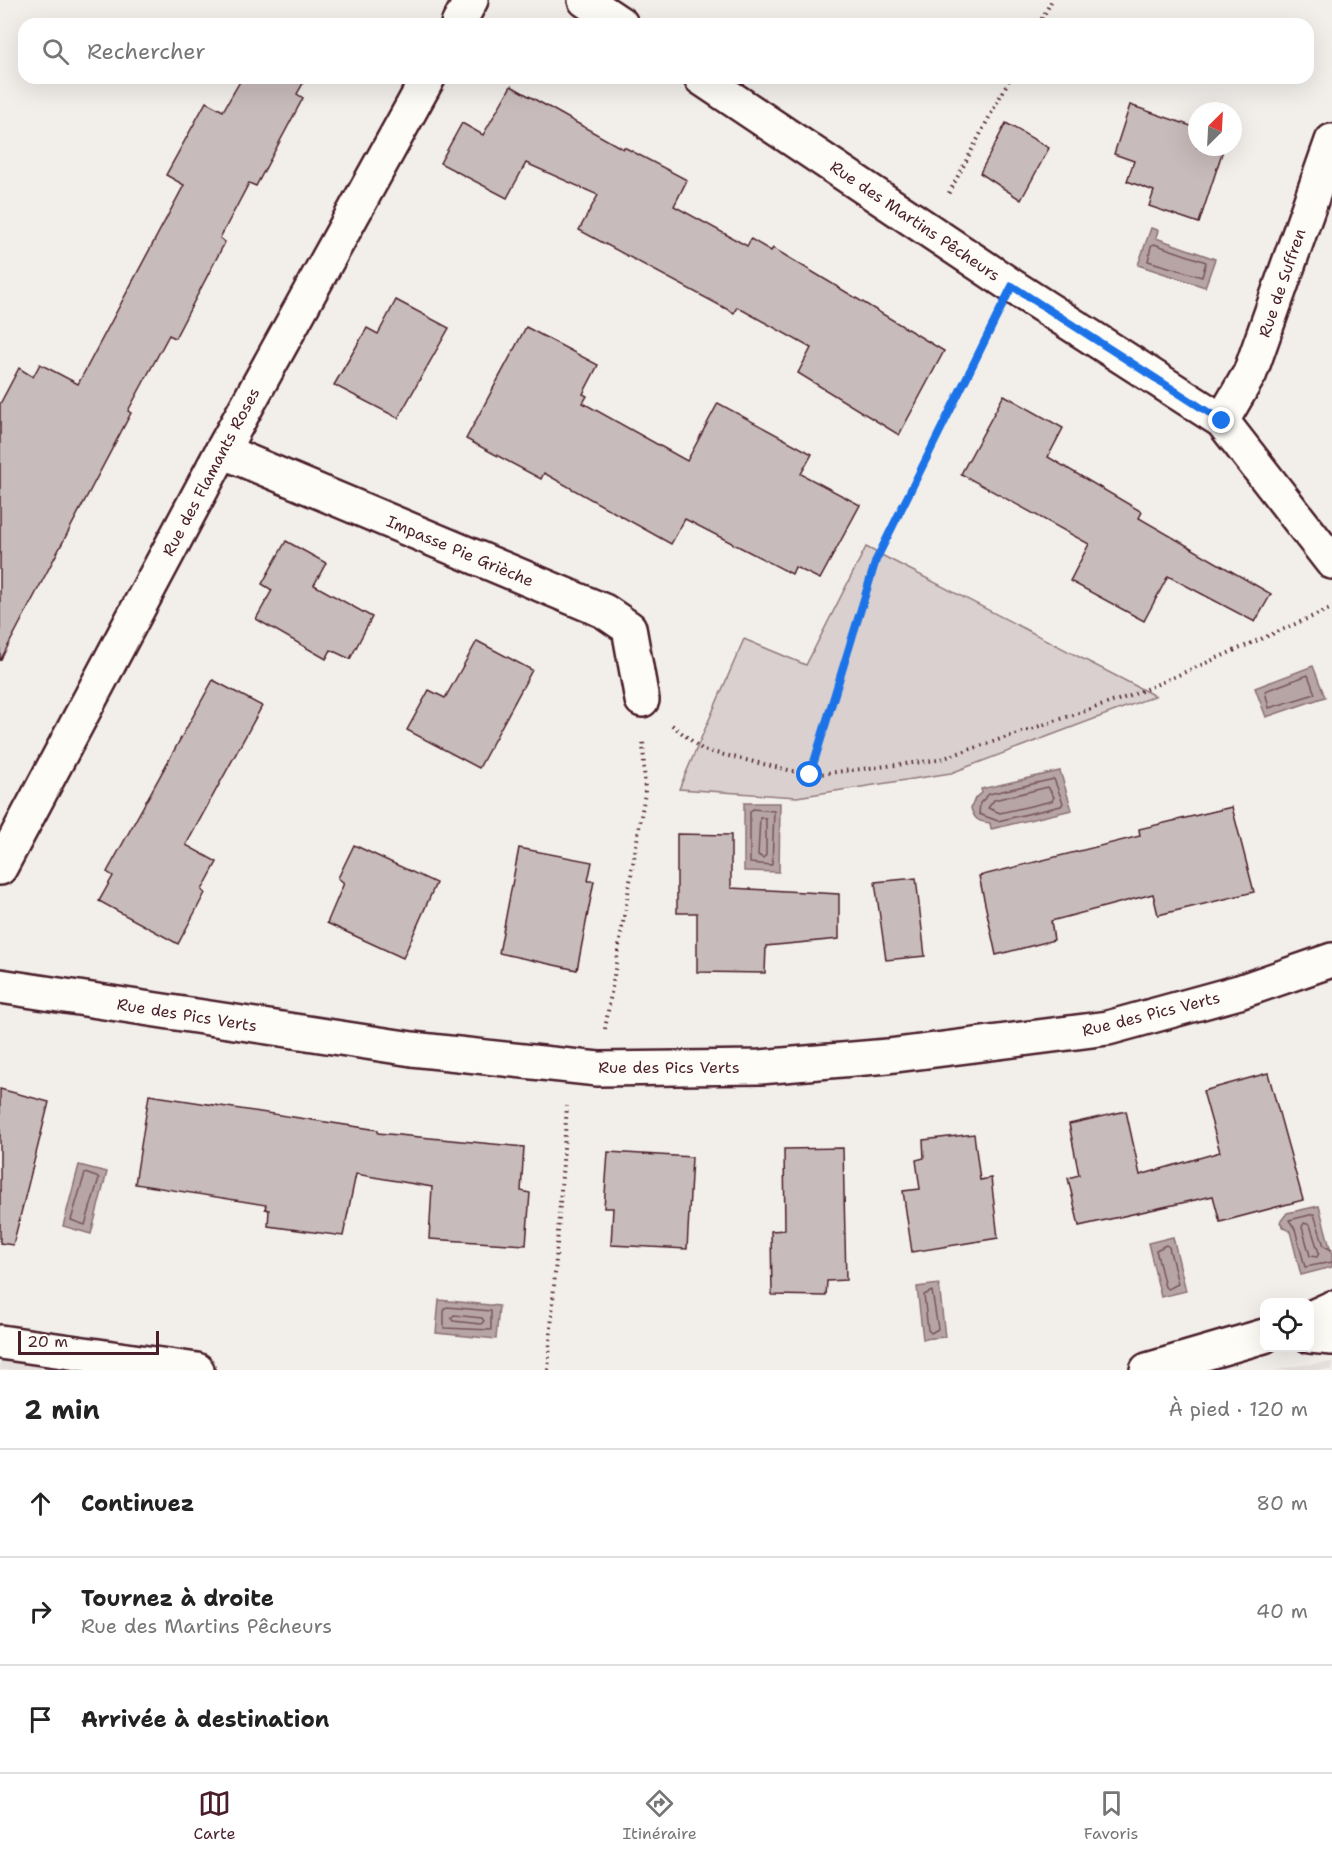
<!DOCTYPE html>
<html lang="fr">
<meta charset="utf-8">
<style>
:root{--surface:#fff;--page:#f6f6f6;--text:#222;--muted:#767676;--line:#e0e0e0;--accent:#4a1f2b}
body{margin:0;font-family:"Shantell Sans",sans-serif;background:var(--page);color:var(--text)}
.controls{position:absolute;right:18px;bottom:18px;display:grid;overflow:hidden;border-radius:12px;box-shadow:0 6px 24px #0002}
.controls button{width:54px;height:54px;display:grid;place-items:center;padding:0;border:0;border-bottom:2px solid var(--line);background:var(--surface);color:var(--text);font:30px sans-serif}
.compass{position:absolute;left:1188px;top:102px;width:54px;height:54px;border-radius:50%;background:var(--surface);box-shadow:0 6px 24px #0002;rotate:24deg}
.scale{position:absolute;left:18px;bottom:15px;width:141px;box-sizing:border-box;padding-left:6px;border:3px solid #4a1f2b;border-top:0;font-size:16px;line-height:21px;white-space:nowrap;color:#4a1f2b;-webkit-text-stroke:4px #fdfcf7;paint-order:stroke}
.stop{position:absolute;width:18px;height:18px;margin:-14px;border:4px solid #1a73e8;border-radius:50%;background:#fff}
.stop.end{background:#1a73e8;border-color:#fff;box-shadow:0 2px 6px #0008}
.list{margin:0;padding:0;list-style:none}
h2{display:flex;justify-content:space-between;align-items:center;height:78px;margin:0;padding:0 24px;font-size:26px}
h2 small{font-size:20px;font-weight:400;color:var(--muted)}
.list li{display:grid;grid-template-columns:39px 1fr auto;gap:18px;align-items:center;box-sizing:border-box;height:108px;padding:0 24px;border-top:2px solid var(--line)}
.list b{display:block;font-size:22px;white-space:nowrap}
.list p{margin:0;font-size:20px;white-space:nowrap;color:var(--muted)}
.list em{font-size:20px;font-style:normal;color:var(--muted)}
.icon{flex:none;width:33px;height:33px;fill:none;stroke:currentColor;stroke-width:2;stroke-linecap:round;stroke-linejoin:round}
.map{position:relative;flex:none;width:1332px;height:1370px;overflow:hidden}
.search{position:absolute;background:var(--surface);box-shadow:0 6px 24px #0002;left:18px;right:18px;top:18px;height:66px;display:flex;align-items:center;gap:15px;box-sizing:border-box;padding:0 21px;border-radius:18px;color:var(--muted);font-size:22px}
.sheet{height:402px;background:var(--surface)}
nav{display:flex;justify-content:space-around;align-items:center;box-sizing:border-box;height:84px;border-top:2px solid var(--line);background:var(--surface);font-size:16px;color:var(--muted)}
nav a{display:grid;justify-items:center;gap:3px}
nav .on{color:var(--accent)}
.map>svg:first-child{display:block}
.built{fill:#e5dfdd}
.green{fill:#d9d0cf;stroke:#92787d;stroke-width:1.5}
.water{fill:#b7a5a6;stroke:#8b6f75;stroke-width:1.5}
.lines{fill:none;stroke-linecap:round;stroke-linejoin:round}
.shore{stroke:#76555c;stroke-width:1.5}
.building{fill:#c8bbbb;stroke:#4a1f2b;stroke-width:1.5}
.minor-casing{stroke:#4a1f2b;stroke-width:38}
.path{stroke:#4a1f2b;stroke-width:4;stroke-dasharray:1.5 4.5;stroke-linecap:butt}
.minor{stroke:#fdfcf7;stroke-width:33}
.route{stroke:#1a73e8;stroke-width:8}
.labels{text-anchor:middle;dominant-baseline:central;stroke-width:5;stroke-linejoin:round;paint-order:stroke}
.street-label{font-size:16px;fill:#4a1f2b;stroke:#fdfcf7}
</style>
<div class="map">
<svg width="1332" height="1370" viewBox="0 0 1332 1370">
<rect width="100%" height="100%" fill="#f2efeb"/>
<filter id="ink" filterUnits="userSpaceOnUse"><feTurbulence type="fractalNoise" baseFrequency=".0167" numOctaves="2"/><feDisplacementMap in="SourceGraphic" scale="12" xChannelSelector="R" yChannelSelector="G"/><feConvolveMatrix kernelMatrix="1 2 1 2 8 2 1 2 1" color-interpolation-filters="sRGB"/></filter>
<g filter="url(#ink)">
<!-- built -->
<g class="built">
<path d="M0 1326 39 1329 42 1370H0Z"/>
<path d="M1332 1362V1370H1275L1295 1366Z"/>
</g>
<!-- green -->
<path class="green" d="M866 547 1155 696 951 773 797 797 679 789 744 639 806 665Z"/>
<!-- water -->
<g class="water">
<path d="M1151 228 1158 230 1156 238 1215 259 1205 287 1138 265Z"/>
<path d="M1313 666 1325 697 1266 717 1255 688Z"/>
<path d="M1060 771 1072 810 991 829 990 823C978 822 974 819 971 808L975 798 982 793 981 789Z"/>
<path d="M744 803H780L779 872 744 871Z"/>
<path d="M79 1165 107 1172 91 1234 63 1226Z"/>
<path d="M1319 1206 1332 1255V1267L1301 1275 1290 1231 1283 1227 1280 1222 1287 1213Z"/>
<path d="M1173 1237 1186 1291 1161 1297 1148 1243Z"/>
<path d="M939 1284 945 1337 923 1339 917 1287Z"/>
<path d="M439 1300 499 1306 496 1339 436 1333Z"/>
</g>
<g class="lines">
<!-- shore -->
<g class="shore">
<path d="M1154 244 1206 262 1202 277 1148 261 1151 246Z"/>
<path d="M1308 675 1315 694 1269 708 1265 691Z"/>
<path d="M1054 779 1063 803 1061 806 998 821 979 814 980 803 989 794Z"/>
<path d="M1048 787 1054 797 1052 801 1000 813 988 808 994 800Z"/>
<path d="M753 809 774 811 772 865 750 863V812Z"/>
<path d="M760 817 766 819V855L763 858 758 855Z"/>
<path d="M85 1173 99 1178 85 1225 71 1220Z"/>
<path d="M1304 1223 1310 1225 1319 1253 1317 1257 1310 1256 1302 1227Z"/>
<path d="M1166 1245 1169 1247 1178 1284 1168 1289 1165 1287 1156 1250Z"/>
<path d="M1332 1250 1324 1246 1314 1214 1289 1220 1295 1229 1305 1267 1332 1262"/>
<path d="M932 1291 938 1329 931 1333 928 1330 924 1295Z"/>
<path d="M447 1307 491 1311V1330L444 1328V1309Z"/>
<path d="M454 1315 482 1318 484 1321 481 1324 453 1321 451 1318Z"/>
</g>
</g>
<!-- building -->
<g class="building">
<path d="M242 78H306L297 94 303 98 256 186 249 183 220 238 225 242 175 338 169 335 128 411 131 413 0 661V404L19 368 33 377 40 364 78 384 184 185 166 175 206 102 223 111Z"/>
<path d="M511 86 623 149 624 147 687 180 674 206 747 246 751 239 771 251 773 248 944 351 899 435 798 373 811 348 737 307 734 313 579 230 598 195 526 163 507 198 440 163 462 123 483 135Z"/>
<path d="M1130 105 1197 128V147H1224L1199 223 1149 206 1154 191 1127 181 1134 161 1114 154Z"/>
<path d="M1006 123 1049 148 1021 200 980 173Z"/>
<path d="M396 300 449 328 398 418 334 385 367 328 378 334Z"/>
<path d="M526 327 598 365 583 394 587 396 583 403 687 461 718 403 812 454 801 474 860 505 820 579 795 567 792 574 685 519 671 544 544 473 541 479 466 439Z"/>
<path d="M1004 395 1063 428 1048 457 1142 512 1139 518 1271 594 1255 622 1168 576 1144 621 1070 581 1089 544 961 474Z"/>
<path d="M286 541 326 563 314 585 372 617 350 659 331 650 326 659 256 619 272 590 262 584Z"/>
<path d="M477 641 532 670 479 768 407 730 429 690 445 698Z"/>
<path d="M213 680 262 706 186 845 217 862 202 890 205 893 178 944 99 901 113 876 107 872Z"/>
<path d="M1232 807 1254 892 1158 915 1153 894 1051 921 1054 940 996 955 979 876 1140 836 1139 829Z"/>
<path d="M677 834 731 835V888L839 894V939L766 946 765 973 697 972V913H677Z"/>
<path d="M354 845 436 883 403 958 327 923 344 883 338 878Z"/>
<path d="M519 848 592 862 588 881H594L577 970 499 953Z"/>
<path d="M916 878 925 956 886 960 875 882Z"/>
<path d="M1268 1073 1303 1200 1220 1222 1213 1196 1079 1226 1068 1178 1079 1175 1069 1124 1126 1111 1140 1175 1220 1152 1203 1091Z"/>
<path d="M0 1089 49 1102 13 1245 0 1243Z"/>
<path d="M149 1095 378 1130V1133L524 1147 521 1191 530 1193 526 1245 429 1239 432 1187 356 1174 343 1236 268 1226 269 1210 265 1209 266 1205 135 1184Z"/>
<path d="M974 1134 980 1180 991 1178 998 1238 912 1252 903 1191 920 1189 916 1160 924 1158 923 1140Z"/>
<path d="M843 1148 846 1280 827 1281 826 1296 772 1295 771 1231 785 1230 784 1149Z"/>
<path d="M608 1152 692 1157 687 1249 611 1245 613 1208H604Z"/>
</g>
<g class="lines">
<!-- minor casing -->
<g class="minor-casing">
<g id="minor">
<path d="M585 0 621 24"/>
<path d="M458 24 471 0"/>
<path d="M701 78 1012 286 1222 421 1332 562"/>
<path d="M1222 421 1250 373 1332 141"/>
<path d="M222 451 604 611 629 628 642 700"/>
<path d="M0 868 222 451 428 78"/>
<path d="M0 986 412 1049 598 1069 760 1067 888 1056 1108 1028 1239 992 1332 960"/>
<path d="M1310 1318 1332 1308"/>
<path d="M1310 1336 1332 1338"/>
<path d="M0 1342 197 1370"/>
<path d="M1147 1370 1264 1336"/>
</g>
</g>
<!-- path -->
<g class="path">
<path d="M1039 24 1052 0"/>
<path d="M949 193 1010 78"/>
<path d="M672 725 703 750 810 775 938 760 1130 696 1332 608"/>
<path d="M810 775 876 560 994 322"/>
<path d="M605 1029 645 793 643 740"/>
<path d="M548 1370 567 1106"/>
</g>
<!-- minor -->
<use href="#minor" class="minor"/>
</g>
</g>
<g class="lines" filter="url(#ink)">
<!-- route -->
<path class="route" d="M810 775 876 560 1012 286 1222 421"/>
</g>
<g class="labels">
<!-- street labels -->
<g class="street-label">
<text transform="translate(915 221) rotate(34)">Rue des Martins Pêcheurs</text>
<text transform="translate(1282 283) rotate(-71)">Rue de Suffren</text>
<text transform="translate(211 472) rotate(-62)">Rue des Flamants Roses</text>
<text transform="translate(460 551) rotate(23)">Impasse Pie Grièche</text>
<text transform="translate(1151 1014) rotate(-14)">Rue des Pics Verts</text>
<text transform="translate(187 1015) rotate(9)">Rue des Pics Verts</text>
<text x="669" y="1067">Rue des Pics Verts</text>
</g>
</g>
</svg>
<div class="controls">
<button><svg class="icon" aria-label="locate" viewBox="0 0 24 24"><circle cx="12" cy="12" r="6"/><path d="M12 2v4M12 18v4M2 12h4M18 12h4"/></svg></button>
</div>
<svg class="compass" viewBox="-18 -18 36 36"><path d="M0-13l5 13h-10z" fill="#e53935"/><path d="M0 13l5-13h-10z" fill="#767676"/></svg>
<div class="scale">20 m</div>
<div class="stop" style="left:810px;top:775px"></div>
<div class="stop end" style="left:1222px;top:421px"></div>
<div class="search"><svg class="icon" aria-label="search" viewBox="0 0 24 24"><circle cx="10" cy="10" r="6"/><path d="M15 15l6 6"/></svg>Rechercher</div>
</div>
<section class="sheet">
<h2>2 min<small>À pied · 120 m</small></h2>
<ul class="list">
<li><svg class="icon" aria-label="ahead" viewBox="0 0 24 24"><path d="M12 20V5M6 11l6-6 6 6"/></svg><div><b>Continuez</b></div><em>80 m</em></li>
<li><svg class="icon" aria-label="right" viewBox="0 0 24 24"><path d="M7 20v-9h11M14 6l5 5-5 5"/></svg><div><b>Tournez à droite</b><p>Rue des Martins Pêcheurs</p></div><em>40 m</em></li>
<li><svg class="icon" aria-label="arrive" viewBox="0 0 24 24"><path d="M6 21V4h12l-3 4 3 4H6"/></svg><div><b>Arrivée à destination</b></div></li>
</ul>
</section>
<nav>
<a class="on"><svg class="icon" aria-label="map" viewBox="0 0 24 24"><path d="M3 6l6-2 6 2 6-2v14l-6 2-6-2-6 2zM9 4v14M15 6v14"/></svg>Carte</a>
<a><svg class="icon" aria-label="directions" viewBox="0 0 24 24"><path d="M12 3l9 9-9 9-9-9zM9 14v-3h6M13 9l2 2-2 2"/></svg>Itinéraire</a>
<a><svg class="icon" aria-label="saved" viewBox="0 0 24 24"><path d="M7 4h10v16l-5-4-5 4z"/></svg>Favoris</a>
</nav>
